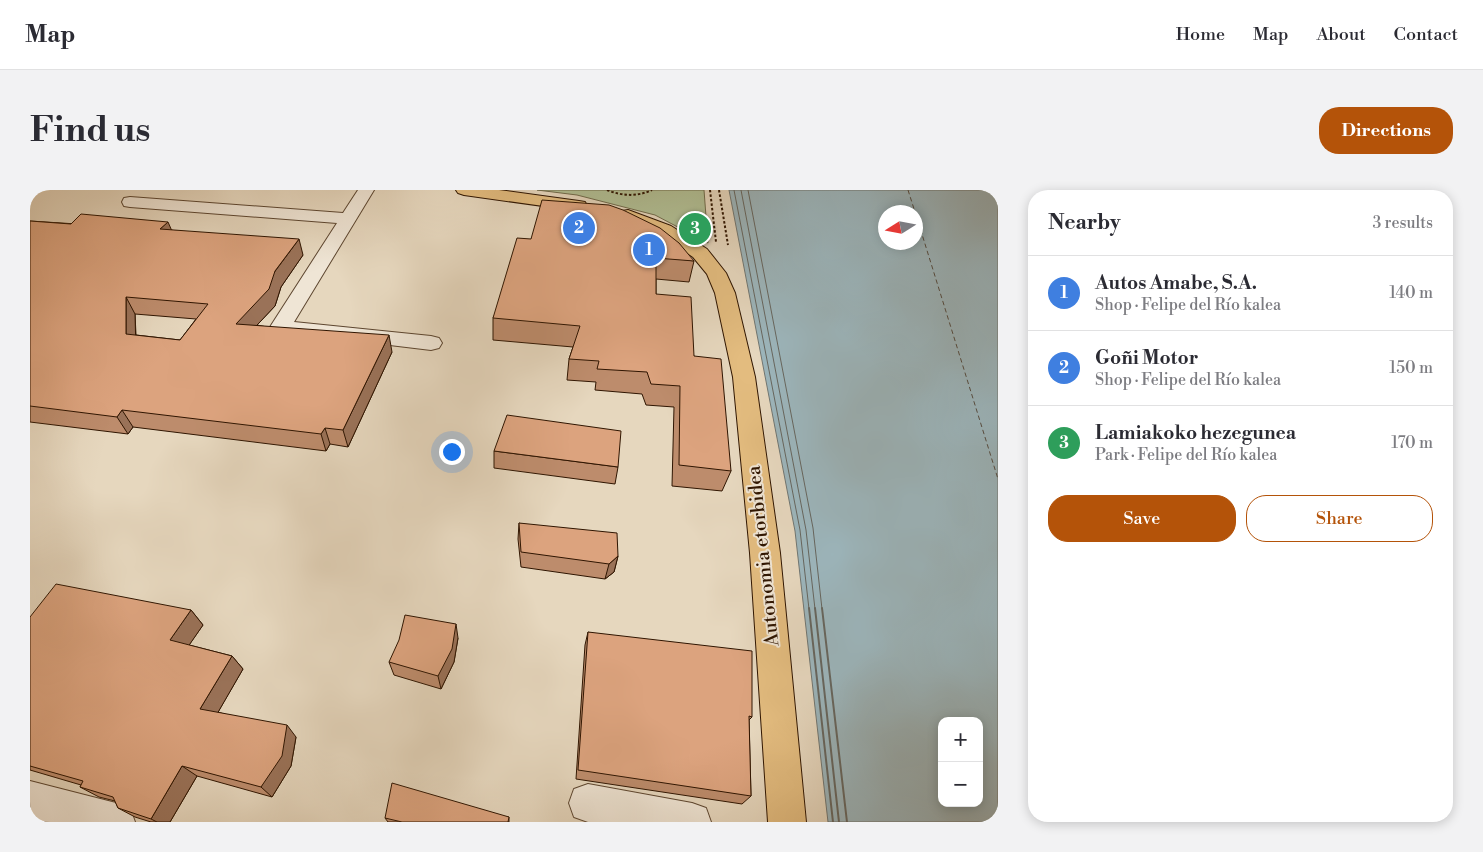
<!DOCTYPE html>
<meta charset="utf-8">
<style>
:root{--surface:#fff;--page:#f2f2f3;--text:#2b2b33;--muted:#7c7c81;--line:#e1e1e2;--accent:#b45309}
body{margin:0;font-family:"Libre Bodoni",serif;background:var(--page);color:var(--text)}
.controls{position:absolute;right:15px;bottom:15px;display:grid;overflow:hidden;border-radius:10px;box-shadow:0 2px 12px #0003}
.controls button{width:45px;height:45px;display:grid;place-items:center;padding:0;border:0;border-bottom:1px solid var(--line);background:var(--surface);color:var(--text);font:25px sans-serif}
.compass{position:absolute;left:848px;top:15px;width:45px;height:45px;border-radius:50%;background:var(--surface);box-shadow:0 2px 12px #0003;rotate:259deg}
.you{position:absolute;left:421px;top:261px;width:18px;height:18px;margin:-12px;border:4px solid #fff;border-radius:50%;background:#1a73e8;box-shadow:0 0 0 8px #1a73e833}
.badge{display:grid;place-items:center;width:32px;height:32px;border-radius:50%;background:var(--accent);color:#fff;font-size:16px;font-weight:700}
.pin{position:absolute;translate:-50% -50%;border:2px solid #fff;box-shadow:0 1px 5px #0006}
.list{margin:0;padding:0;list-style:none}
h2{display:flex;justify-content:space-between;align-items:center;height:65px;margin:0;padding:0 20px;font-size:21px}
h2 small{font-size:16px;font-weight:400;color:var(--muted)}
.list li{display:grid;grid-template-columns:32px 1fr auto;gap:15px;align-items:center;box-sizing:border-box;height:75px;padding:0 20px;border-top:1px solid var(--line)}
.list b{display:block;font-size:19px;white-space:nowrap}
.list p{margin:0;font-size:16px;white-space:nowrap;color:var(--muted)}
.list em{font-size:16px;font-style:normal;color:var(--muted)}
.actions{display:flex;gap:10px;padding:15px 20px}
.actions a{flex:1;padding:11px 0;border:1px solid var(--accent);border-radius:20px;text-align:center;font-size:18px;color:var(--accent)}
.actions .main{background:var(--accent);color:#fff}
.map{position:relative;flex:none;width:968px;height:632px;overflow:hidden;border-radius:20px}
header{display:flex;align-items:center;gap:30px;box-sizing:border-box;height:70px;padding:0 25px;background:var(--surface);border-bottom:1px solid var(--line)}
header strong{font-size:24px}
nav{display:flex;gap:28px;margin-inline-start:auto;font-size:18px}
.intro{display:flex;align-items:center;justify-content:space-between;box-sizing:border-box;height:120px;padding:0 30px}
h1{margin:0;font-size:35px}
.button{padding:12px 22px;border-radius:20px;background:var(--accent);color:#fff;font-size:18px;font-weight:700}
main{display:flex;gap:30px;padding:0 30px}
aside{flex:1;background:var(--surface);border-radius:20px;box-shadow:0 2px 12px #0003}
.map>svg:first-child{display:block}
.green{fill:#b1bf95;stroke:#706a4b}
.water{fill:#9cb6bd;stroke:#707672;fill-rule:evenodd}
.lines{fill:none;stroke-linecap:round;stroke-linejoin:round}
.shore-far1{stroke:#66665f;stroke-width:1}
.shore{stroke:#66665f;stroke-width:2}
.ferry{stroke:#554d43;stroke-width:1;stroke-dasharray:4.5 3;stroke-linecap:butt}
.minor-casing{stroke:#5d4630;stroke-width:2}
.major-casing{stroke:#2f1501;stroke-width:2}
.path{stroke:#2f1501;stroke-width:2;stroke-dasharray:2.5 2;stroke-linecap:butt}
.minor{fill:#efe5d5;fill-rule:evenodd}
.major{fill:#e3bc7f;fill-rule:evenodd}
.wall{fill:#bd8c6c;stroke:#2f1501;fill-rule:evenodd}
.shaded-wall{fill:#9a7258;stroke:#2f1501}
.building{fill:#dca37e;stroke:#2f1501;fill-rule:evenodd}
.labels{text-anchor:middle;dominant-baseline:central;stroke-width:4;stroke-linejoin:round;paint-order:stroke}
.street-label{font-size:19px;fill:#2f1501;stroke:#efe5d5}
</style>
<header>
<strong>Map</strong>
<nav><a>Home</a><a>Map</a><a>About</a><a>Contact</a></nav>
</header>
<div class="intro"><h1>Find us</h1><a class="button">Directions</a></div>
<main>
<div class="map">
<svg width="968" height="632" viewBox="0 0 968 632">
<rect width="100%" height="100%" fill="#e6d7be"/>
<filter id="stains"><feTurbulence type="fractalNoise" baseFrequency=".004" numOctaves="4"/><feColorMatrix values="0 0 0 0 .2 0 0 0 0 .09 0 0 0 0 .02 0 0 0 .5 -.17"/></filter>
<radialGradient id="worn" r=".72"><stop offset=".6" stop-color="#630" stop-opacity="0"/><stop offset="1" stop-color="#630" stop-opacity=".3"/></radialGradient>
<!-- green -->
<path class="green" d="M507 0H674L678 53 625 25 547 5Z"/>
<!-- water -->
<path class="water" d="M699 0H968V632H798L765 341ZM856 22H886V52H856ZM912 531H949V613H912Z"/>
<g class="lines">
<!-- shore-far1 -->
<g class="shore-far1">
<path d="M704 0 770 340 779 419"/>
<path d="M711 0 776 340 785 419"/>
<path d="M718 0 783 338 792 419"/>
</g>
<!-- shore -->
<g class="shore">
<path d="M779 418 803 632"/>
<path d="M785 418 809 632"/>
<path d="M792 418 817 632"/>
</g>
<!-- ferry -->
<g class="ferry">
<path d="M878 0 885 22"/>
<path d="M886 25 968 289"/>
</g>
<!-- minor casing -->
<g class="minor-casing">
<g id="minor">
<path d="M328 0H344L264 132 401 146 409 148 412 153 409 158 401 160 244 141 240 137 307 33 100 17 94 16 92 12 94 8 100 7 313 23Z"/>
<path d="M0 591 86 613 100 618 105 632H11L0 629Z"/>
<path d="M558 594 662 613 676 618 681 632H558L544 627 539 613 544 599Z"/>
</g>
</g>
<!-- major casing -->
<g class="major-casing">
<g id="major">
<path d="M426 0H469L549 11 555 12 557 16 555 20 549 21 434 5 428 3Z"/>
<path d="M598 20 641 36 677 59 696 83 705 103 725 187 750 363 776 632H738L720 363 703 187 685 103 677 84 663 67 629 44 592 29 589 25 592 21Z"/>
</g>
</g>
<!-- path -->
<g class="path">
<path d="M577 0C592 6 607 7 622 0"/>
<path d="M680 0 686 52"/>
<path d="M689 0 698 55"/>
</g>
<!-- minor -->
<use href="#minor" class="minor"/>
<!-- major -->
<use href="#major" class="major"/>
</g>
<!-- wall -->
<g class="wall">
<path d="M0 31 141 40 273 65 251 97 245 116 227 135 362 162 318 257 300 254 296 261 103 237 98 244 0 232ZM105 124 166 129 150 150 106 145Z"/>
<path d="M501 49 664 71 659 92 626 89V104L664 166 701 281 692 301 642 296 644 217 616 215 612 204 565 200 566 192 537 190 539 169 543 157 463 150V128Z"/>
<path d="M464 261 588 277 585 294 464 278Z"/>
<path d="M489 333 588 366 584 382 575 389 491 377 488 349Z"/>
<path d="M161 420 173 435 159 455 202 466 213 479 188 522 266 547 261 576 242 607 167 586 140 632H121L105 627 88 618 85 611 69 607 50 597 51 595 0 580V427Z"/>
<path d="M558 442 722 527 719 530 721 606 712 614 546 589 555 455Z"/>
<path d="M428 448 424 472 411 499 364 485 359 472Z"/>
<path d="M479 627V632H358L355 628Z"/>
</g>
<!-- shaded-wall -->
<g class="shaded-wall">
<path d="M138 32 145 48 130 39Z"/>
<path d="M269 49 273 65 251 97 245 116 213 150 206 134Z"/>
<path d="M96 107 105 124 106 161 96 144Z"/>
<path d="M359 145 362 162 318 257 313 240Z"/>
<path d="M92 220 103 237 98 244 87 227Z"/>
<path d="M295 238 300 254 296 261 291 244Z"/>
<path d="M588 366 584 382 575 389 579 374Z"/>
<path d="M161 420 173 435 153 464 140 450Z"/>
<path d="M426 434 428 448 424 472 411 499 408 486Z"/>
<path d="M202 466 213 479 183 531 170 519Z"/>
<path d="M257 535 266 547 261 576 242 607 231 597Z"/>
<path d="M152 576 167 586 140 632H127L121 629Z"/>
</g>
<!-- building -->
<g class="building">
<path d="M512 10 579 15 593 20 630 38 649 53 664 71 626 68V104L661 107 664 166 691 169 701 281 649 275 650 196 621 194 617 182 567 179 569 171 539 169 550 136 463 128 487 48 501 49Z"/>
<path d="M51 24 138 32 130 39 269 49 245 81 239 99 206 134 359 145 313 240 295 238 291 244 92 220 87 227 0 216V31L41 34ZM96 107 178 114 150 150 96 144Z"/>
<path d="M477 225 591 241 588 277 464 261Z"/>
<path d="M489 333 587 343 588 366 579 374 491 362Z"/>
<path d="M26 394 161 420 140 450 202 466 170 519 257 535 252 566 231 597 152 576 121 629 88 618 83 607 50 597 53 591 0 576V427Z"/>
<path d="M375 425 426 434 422 459 408 486 359 472 369 450Z"/>
<path d="M558 442 722 461V527L719 526 721 606 548 580Z"/>
<path d="M362 593 479 627 478 632H372L355 628Z"/>
</g>
<g class="labels">
<!-- street labels -->
<g class="street-label">
<text transform="translate(733 366) rotate(-96)">Autonomia etorbidea</text>
</g>
</g>
<rect width="100%" height="100%" filter="url(#stains)"/>
<rect width="100%" height="100%" fill="url(#worn)"/>
</svg>
<div class="controls">
<button>+</button>
<button>−</button>
</div>
<svg class="compass" viewBox="-18 -18 36 36"><path d="M0-13l5 13h-10z" fill="#e53935"/><path d="M0 13l5-13h-10z" fill="#7c7c81"/></svg>
<div class="you"></div>
<div class="pin badge" style="left:619px;top:60px;background:#3f7fe0">1</div>
<div class="pin badge" style="left:549px;top:38px;background:#3f7fe0">2</div>
<div class="pin badge" style="left:665px;top:39px;background:#2e9e5b">3</div>
</div>
<aside>
<h2>Nearby<small>3 results</small></h2>
<ul class="list">
<li><span class="badge" style="background:#3f7fe0">1</span><div><b>Autos Amabe, S.A.</b><p>Shop · Felipe del Río kalea</p></div><em>140 m</em></li>
<li><span class="badge" style="background:#3f7fe0">2</span><div><b>Goñi Motor</b><p>Shop · Felipe del Río kalea</p></div><em>150 m</em></li>
<li><span class="badge" style="background:#2e9e5b">3</span><div><b>Lamiakoko hezegunea</b><p>Park · Felipe del Río kalea</p></div><em>170 m</em></li>
</ul>
<div class="actions"><a class="main">Save</a><a>Share</a></div>
</aside>
</main>
